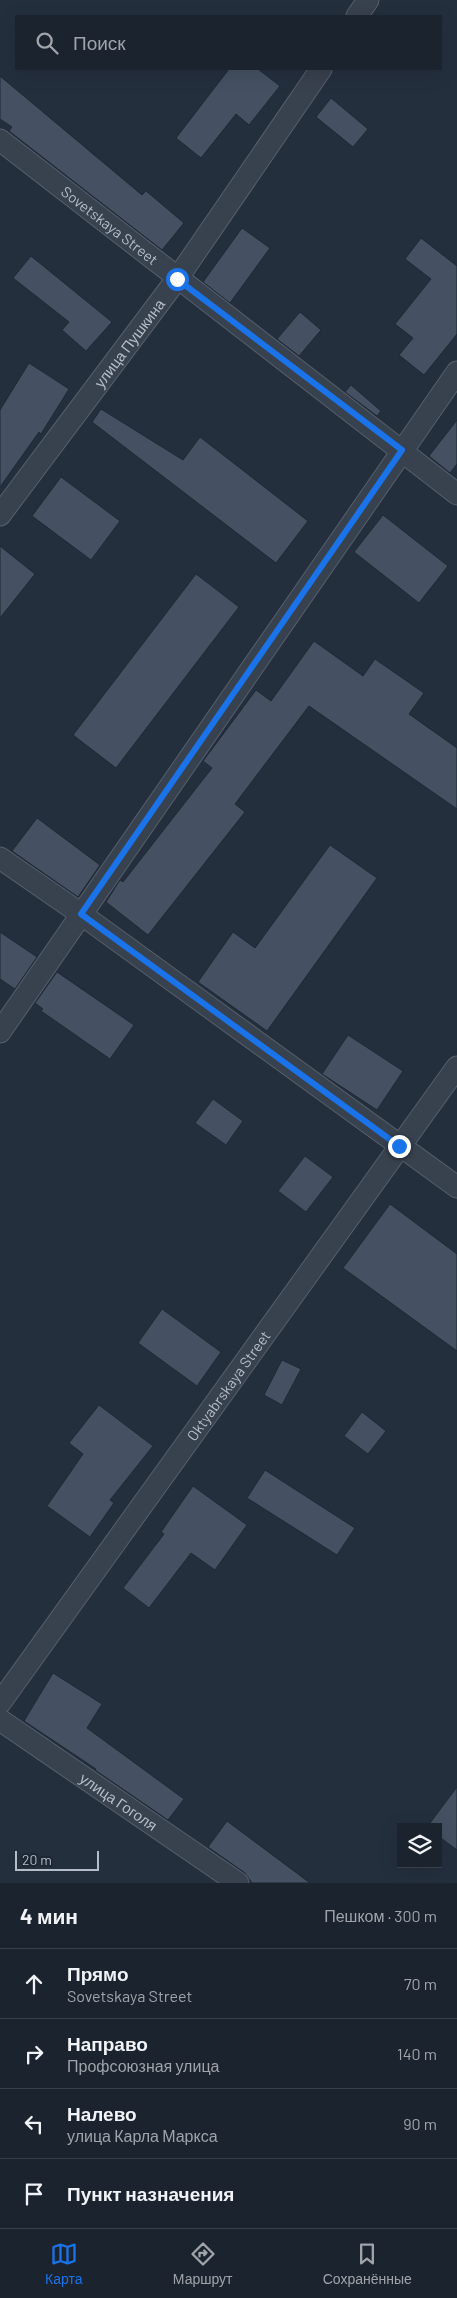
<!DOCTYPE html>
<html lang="ru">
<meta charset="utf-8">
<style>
:root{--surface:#1b232e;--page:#282f3a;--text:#f1f3f6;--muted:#a0a4aa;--line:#39404a;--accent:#1a73e8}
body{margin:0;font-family:Barlow,sans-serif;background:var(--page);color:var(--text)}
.controls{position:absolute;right:15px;bottom:15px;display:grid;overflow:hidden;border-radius:0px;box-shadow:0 5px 20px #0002}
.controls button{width:45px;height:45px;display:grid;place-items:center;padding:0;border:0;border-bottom:1px solid var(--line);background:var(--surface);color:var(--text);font:25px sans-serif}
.scale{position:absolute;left:15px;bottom:12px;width:84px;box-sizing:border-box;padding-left:5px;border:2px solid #b4bcc9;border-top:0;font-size:14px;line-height:18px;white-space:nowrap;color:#b4bcc9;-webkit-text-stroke:4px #1d2633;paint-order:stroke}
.stop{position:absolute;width:15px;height:15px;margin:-11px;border:4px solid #1a73e8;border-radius:50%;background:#fff}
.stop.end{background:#1a73e8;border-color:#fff;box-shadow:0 1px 5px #0008}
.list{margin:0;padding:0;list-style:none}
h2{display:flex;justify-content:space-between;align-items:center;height:65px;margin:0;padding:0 20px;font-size:21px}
h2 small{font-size:16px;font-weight:400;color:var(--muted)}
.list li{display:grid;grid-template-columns:32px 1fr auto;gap:15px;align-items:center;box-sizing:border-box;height:70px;padding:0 20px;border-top:1px solid var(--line)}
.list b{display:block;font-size:19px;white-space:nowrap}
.list p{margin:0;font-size:16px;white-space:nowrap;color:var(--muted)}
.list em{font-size:16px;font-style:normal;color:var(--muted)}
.icon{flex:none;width:28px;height:28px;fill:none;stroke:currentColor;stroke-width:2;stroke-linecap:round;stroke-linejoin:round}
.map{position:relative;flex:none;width:457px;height:1883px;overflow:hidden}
.search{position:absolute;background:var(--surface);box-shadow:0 5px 20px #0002;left:15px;right:15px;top:15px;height:55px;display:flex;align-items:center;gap:12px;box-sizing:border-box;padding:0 18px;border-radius:0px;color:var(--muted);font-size:19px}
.sheet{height:345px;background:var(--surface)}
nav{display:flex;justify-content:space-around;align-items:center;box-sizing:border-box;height:70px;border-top:1px solid var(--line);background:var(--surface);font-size:14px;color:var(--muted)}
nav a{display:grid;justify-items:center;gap:2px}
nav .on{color:var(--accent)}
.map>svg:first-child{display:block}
.building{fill:#455162;stroke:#1f2835}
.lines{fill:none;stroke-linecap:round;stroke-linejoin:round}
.minor-casing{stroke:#565f6c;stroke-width:23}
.minor{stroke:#38414e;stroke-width:21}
.route{stroke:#1a73e8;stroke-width:6}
.labels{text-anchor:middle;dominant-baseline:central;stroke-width:4.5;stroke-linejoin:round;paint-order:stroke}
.street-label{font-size:15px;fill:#b4bcc9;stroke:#1d2633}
</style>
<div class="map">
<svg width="457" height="1883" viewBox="0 0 457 1883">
<rect width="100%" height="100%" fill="#242f3e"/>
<!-- building -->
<g class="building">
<path d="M229 69H258L280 86 249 125 236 114 201 158 176 138Z"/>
<path d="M0 76 142 195 146 191 184 223 162 250 9 131 12 127 0 119Z"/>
<path d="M331 98 368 129 353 147 316 117Z"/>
<path d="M242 228 270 248 230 303 203 282Z"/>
<path d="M421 238 457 266V334L424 375 399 355 413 338 395 324 431 279 405 259Z"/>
<path d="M31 256 112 322 86 351 62 330 69 322 13 278Z"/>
<path d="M300 312 321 330 299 356 277 339Z"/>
<path d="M29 363 69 389 41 434 39 432 0 487V410Z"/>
<path d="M351 385 381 411 377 416 345 392Z"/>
<path d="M101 409 183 460 200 437 308 521 276 563 92 422Z"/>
<path d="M457 420V464L450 473 429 456Z"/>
<path d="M61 477 120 521 91 560 32 516Z"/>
<path d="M383 515 448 566 419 603 354 552Z"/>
<path d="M0 546 35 574 0 618Z"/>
<path d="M196 574 239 607 116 768 73 735Z"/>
<path d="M314 641 363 676 375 659 424 693 409 714 457 748V809L309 706 235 804 245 812 148 935 106 902 120 880 123 882 212 768 203 761 256 690 271 701Z"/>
<path d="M37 818 100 865 78 897 12 851Z"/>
<path d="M330 845 377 878 267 1031 198 982 233 932 255 948Z"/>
<path d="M0 932 37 957 15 989 0 979Z"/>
<path d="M57 972 134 1025 110 1059 41 1011 43 1009 35 1003Z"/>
<path d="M348 1035 403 1071 377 1110 322 1074Z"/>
<path d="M213 1099 243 1121 226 1145 195 1123Z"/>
<path d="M305 1156 333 1177 306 1212 278 1191Z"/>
<path d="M390 1204 457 1254V1351L343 1268Z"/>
<path d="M162 1309 221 1352 197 1386 138 1343Z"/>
<path d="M282 1360 301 1369 282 1405 264 1395Z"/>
<path d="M99 1405 153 1446 110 1500 114 1503 90 1537 47 1506 83 1454 69 1443Z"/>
<path d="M362 1412 386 1431 368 1454 344 1436Z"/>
<path d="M265 1470 355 1528 337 1555 247 1498Z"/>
<path d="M193 1486 247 1525 215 1570 191 1553 149 1608 123 1588 164 1534 161 1532Z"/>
<path d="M53 1673 102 1704 87 1728 184 1799 168 1820 95 1770 96 1769 24 1721Z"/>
<path d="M457 1787V1850L438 1836V1827H427Z"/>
<path d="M227 1821 310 1883H252L245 1873 208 1847Z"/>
</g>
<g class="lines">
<!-- minor casing -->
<g class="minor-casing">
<g id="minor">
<path d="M357 16 368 0"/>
<path id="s1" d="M0 140 457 494"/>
<path id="s2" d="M0 515 177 279 321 69"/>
<path d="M0 858 81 914 457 1187"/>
<path d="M0 1032 457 372"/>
<path id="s3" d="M0 1703 457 1067"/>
<path id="s4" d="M0 1720 238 1883"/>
</g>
</g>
<!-- minor -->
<use href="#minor" class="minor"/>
</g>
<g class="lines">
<!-- route -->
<path class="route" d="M177 279 402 450 81 914 399 1146"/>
</g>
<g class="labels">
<!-- street labels -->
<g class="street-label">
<text stroke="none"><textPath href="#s1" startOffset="139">Sovetskaya Street</textPath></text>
<text stroke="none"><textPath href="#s2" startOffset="215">улица Пушкина</textPath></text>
<text stroke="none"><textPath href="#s3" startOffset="391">Oktyabrskaya Street</textPath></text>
<text stroke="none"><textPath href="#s4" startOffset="144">улица Гоголя</textPath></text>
</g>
</g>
</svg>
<div class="controls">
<button><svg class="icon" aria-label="layers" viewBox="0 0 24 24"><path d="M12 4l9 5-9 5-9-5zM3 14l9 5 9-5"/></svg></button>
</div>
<div class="scale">20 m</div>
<div class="stop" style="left:177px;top:279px"></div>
<div class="stop end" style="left:399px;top:1146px"></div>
<div class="search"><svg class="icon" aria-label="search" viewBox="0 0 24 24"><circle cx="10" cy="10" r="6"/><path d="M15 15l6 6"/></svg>Поиск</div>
</div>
<section class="sheet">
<h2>4 мин<small>Пешком · 300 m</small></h2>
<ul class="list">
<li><svg class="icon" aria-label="ahead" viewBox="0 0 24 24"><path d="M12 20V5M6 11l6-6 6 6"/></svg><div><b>Прямо</b><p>Sovetskaya Street</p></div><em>70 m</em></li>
<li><svg class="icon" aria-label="right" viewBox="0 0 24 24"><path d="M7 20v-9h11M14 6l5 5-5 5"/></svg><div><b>Направо</b><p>Профсоюзная улица</p></div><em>140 m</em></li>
<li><svg class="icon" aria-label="left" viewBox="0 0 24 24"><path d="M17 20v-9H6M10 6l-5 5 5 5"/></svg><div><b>Налево</b><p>улица Карла Маркса</p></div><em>90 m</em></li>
<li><svg class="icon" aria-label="arrive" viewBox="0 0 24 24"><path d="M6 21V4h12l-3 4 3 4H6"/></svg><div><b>Пункт назначения</b></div></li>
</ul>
</section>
<nav>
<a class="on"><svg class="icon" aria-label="map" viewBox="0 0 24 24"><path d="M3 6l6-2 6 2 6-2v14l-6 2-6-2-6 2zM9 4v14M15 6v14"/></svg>Карта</a>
<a><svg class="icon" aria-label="directions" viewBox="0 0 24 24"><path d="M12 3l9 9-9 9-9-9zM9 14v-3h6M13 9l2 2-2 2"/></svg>Маршрут</a>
<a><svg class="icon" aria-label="saved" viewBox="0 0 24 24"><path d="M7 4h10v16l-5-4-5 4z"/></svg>Сохранённые</a>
</nav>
